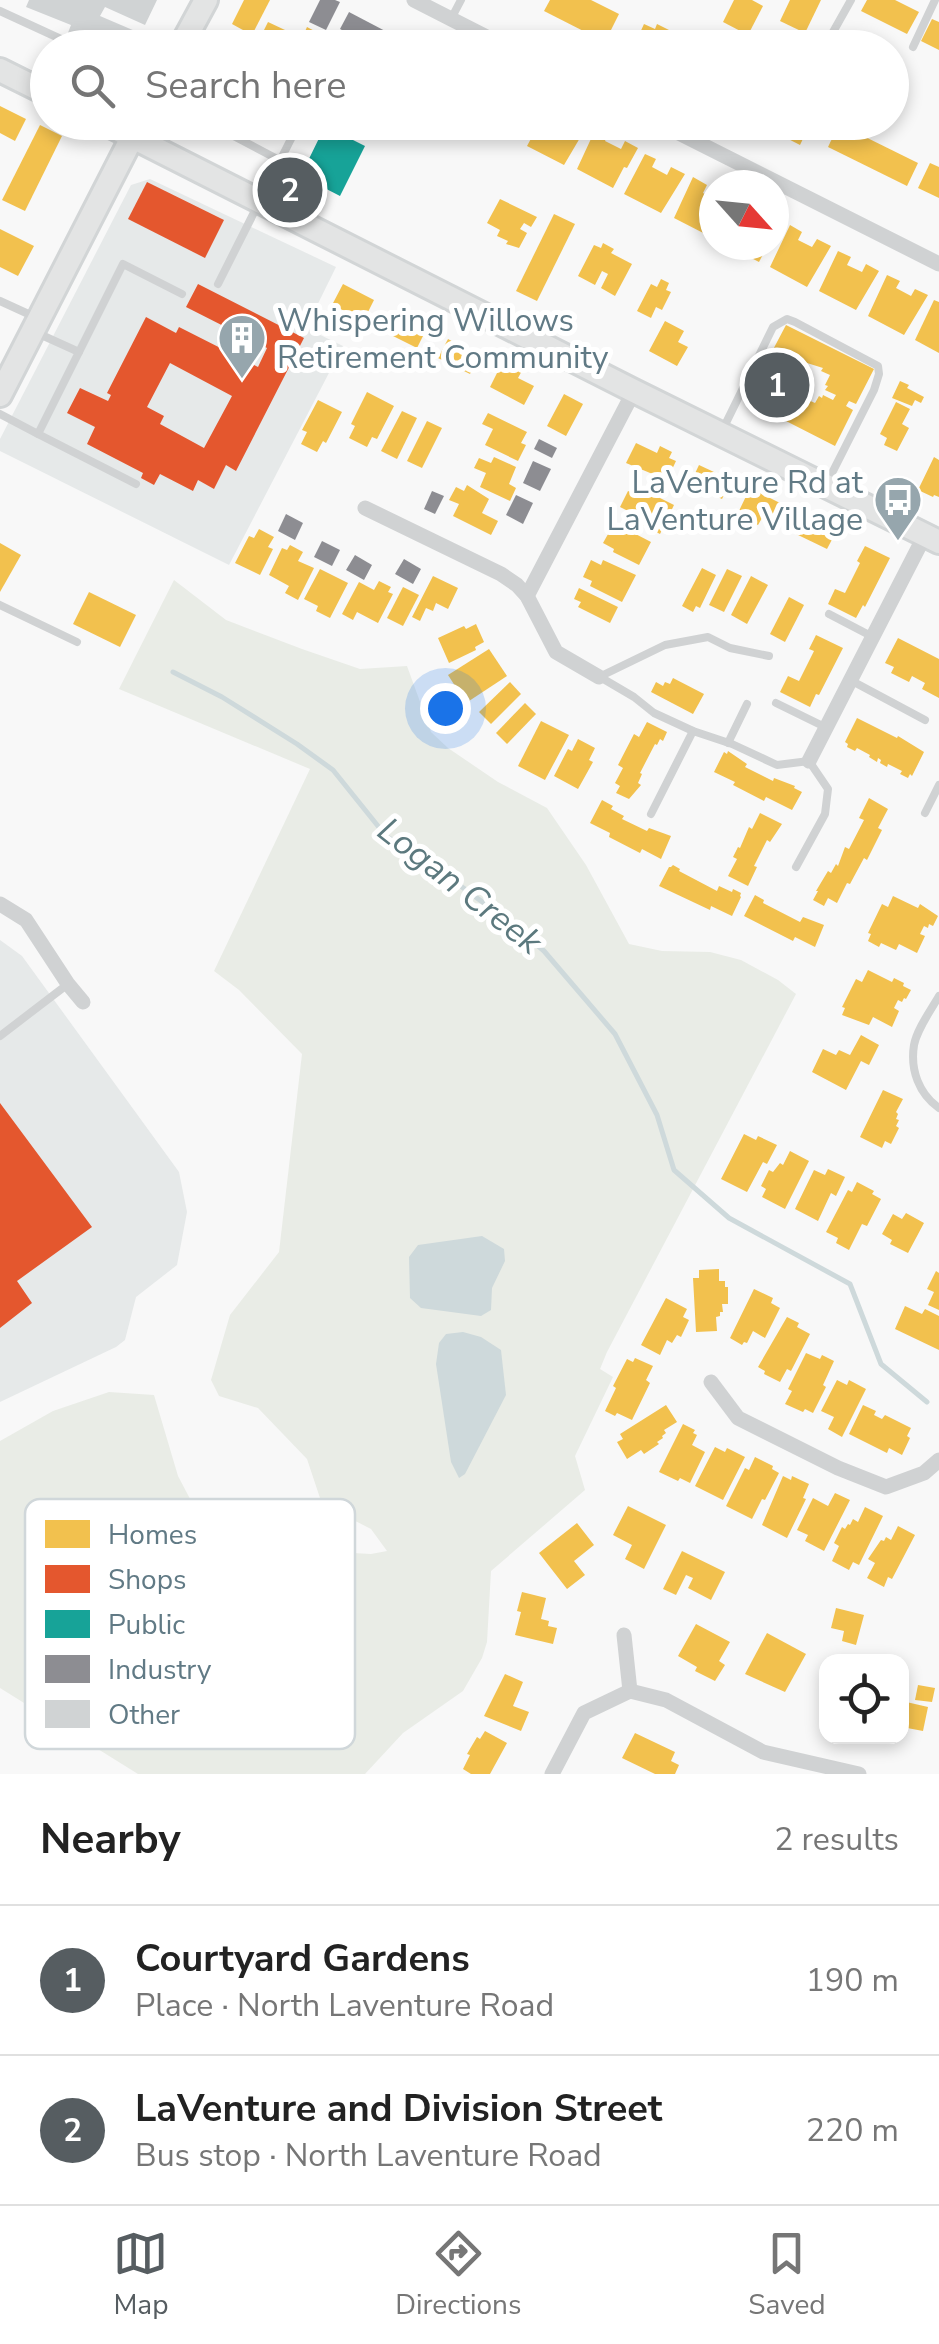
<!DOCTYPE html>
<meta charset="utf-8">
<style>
:root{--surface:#fff;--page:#f2f2f2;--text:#222;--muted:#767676;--line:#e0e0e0;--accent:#565d61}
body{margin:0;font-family:"Nunito Sans",sans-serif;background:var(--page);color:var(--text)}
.controls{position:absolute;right:30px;bottom:30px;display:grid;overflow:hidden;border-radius:20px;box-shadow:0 5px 15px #0003}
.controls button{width:90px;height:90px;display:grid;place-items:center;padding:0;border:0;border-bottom:2px solid var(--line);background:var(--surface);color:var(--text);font:50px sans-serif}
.compass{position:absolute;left:699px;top:170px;width:90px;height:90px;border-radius:50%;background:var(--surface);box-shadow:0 5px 15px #0003;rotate:117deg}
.you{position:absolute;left:445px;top:708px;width:35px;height:35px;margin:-25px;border:8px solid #fff;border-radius:50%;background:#1a73e8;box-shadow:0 0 0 15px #1a73e833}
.badge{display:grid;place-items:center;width:65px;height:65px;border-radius:50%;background:var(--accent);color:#fff;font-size:32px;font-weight:700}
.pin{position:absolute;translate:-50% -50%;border:5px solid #fff;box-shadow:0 2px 10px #0006}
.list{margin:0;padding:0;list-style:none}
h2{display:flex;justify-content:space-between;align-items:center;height:130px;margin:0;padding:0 40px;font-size:42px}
h2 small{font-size:32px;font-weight:400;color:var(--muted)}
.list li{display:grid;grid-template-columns:65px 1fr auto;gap:30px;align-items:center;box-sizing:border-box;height:150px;padding:0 40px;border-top:2px solid var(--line)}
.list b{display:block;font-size:38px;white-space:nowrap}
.list p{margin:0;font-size:32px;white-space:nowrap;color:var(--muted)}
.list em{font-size:32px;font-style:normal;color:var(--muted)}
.icon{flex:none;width:55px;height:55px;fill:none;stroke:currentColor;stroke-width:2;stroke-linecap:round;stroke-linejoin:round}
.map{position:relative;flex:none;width:939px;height:1774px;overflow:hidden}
.search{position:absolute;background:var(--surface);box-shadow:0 5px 15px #0003;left:30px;right:30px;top:30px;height:110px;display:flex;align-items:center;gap:25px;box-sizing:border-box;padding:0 35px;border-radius:55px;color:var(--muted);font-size:38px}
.sheet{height:430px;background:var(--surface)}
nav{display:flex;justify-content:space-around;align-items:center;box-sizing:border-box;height:140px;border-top:2px solid var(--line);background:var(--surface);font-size:28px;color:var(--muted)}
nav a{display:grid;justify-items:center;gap:5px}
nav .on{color:var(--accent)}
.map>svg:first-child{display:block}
.built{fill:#e6e9e9}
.green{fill:#e9ece6}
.water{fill:#ced9db}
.homes{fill:#f2c14e;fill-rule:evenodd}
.shops{fill:#e4572e;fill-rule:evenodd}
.public{fill:#17a398}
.industry{fill:#8d8d92}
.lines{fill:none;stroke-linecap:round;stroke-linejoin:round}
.stream{stroke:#ced9db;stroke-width:5}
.building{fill:#d0d3d4}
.secondary-casing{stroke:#d2d5d6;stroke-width:28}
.lane{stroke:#d0d2d3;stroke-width:8}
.street{stroke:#d0d2d3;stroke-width:15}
.secondary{stroke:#e3e4e4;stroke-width:22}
.labels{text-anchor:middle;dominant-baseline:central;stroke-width:10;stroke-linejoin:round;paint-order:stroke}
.poi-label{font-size:32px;fill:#617a85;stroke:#fff;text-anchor:start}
.water-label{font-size:35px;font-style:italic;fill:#5c797e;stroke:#fff}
.key{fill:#fff;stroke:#d0d7da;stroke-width:2.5}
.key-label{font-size:28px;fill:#617a85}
</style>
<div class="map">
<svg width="939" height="1774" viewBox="0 0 939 1774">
<rect width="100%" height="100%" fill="#f8f8f8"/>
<!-- built -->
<g class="built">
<path d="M150 179 336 267 306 328 343 346 229 565 0 451V439L131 185Z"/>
<path d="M0 940 22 956 179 1172 187 1212 177 1265 136 1297 125 1340 116 1347 0 1402Z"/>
</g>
<!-- green -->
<path class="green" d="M174 580 226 620 302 649 360 669 407 666 431 732 448 748 498 782 547 808 586 865 629 944 662 951 710 952 741 960 778 980 796 994 607 1352 600 1369 613 1377 575 1456 585 1490 491 1571 487 1642 482 1658 463 1691 403 1733 365 1774H138L0 1688V1441L53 1411 109 1392 154 1395 178 1476 217 1550 218 1628 244 1623 283 1591 297 1553 308 1533 335 1552 371 1554 387 1551 371 1529 322 1504 307 1459 258 1408 219 1396 211 1380 230 1315 279 1252 302 1054 239 990 214 971 310 769 119 689Z"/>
<!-- water -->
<g class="water">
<path d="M482 1236 504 1249 505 1261 492 1288 491 1310 481 1316 421 1308 410 1298 409 1257 418 1245Z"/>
<path d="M463 1332 481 1337 501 1350 506 1395 465 1474 459 1478 451 1462 436 1364 439 1343 446 1334Z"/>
</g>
<!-- homes -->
<g class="homes">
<path d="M244 0H270L252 35 232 24Z"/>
<path d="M550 0H591L619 14 605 42 544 11Z"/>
<path d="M734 0H752L763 6 748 35 723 22Z"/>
<path d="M790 0H821L805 33 780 21Z"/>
<path d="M867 0H895L919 12 907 34 861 11Z"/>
<path d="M932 19 939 22V50L921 41Z"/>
<path d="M268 22 302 38 307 27 324 36 326 32 334 36 333 39 346 46 349 40 363 48H280L260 38Z"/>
<path d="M644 24 655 29 657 24 675 33 673 36 684 42 681 48H633Z"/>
<path d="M398 33 411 40 407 48H391Z"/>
<path d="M0 106 26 119 15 141 0 133Z"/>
<path d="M480 122H525L515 140Z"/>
<path d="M540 122H566L571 125 572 122H579L587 126 564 165 527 146Z"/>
<path d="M755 122H811L800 145Z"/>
<path d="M839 124 918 163 907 186 828 147Z"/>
<path d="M40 125 62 136 25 211 2 200Z"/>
<path d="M596 128 608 134 605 141 621 149 625 141 638 148 627 168 624 167 613 188 577 169Z"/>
<path d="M645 154 656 159 652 167 667 175 671 167 685 174 661 213 624 194Z"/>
<path d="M930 163 939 167V198L918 188Z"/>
<path d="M693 177 707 185 703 193 714 199V231L711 237 674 218Z"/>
<path d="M500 199 537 217 531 227 524 223 520 229 527 233 519 248 506 244 508 241 497 236 500 230 487 223Z"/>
<path d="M554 214 575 224 537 301 516 291Z"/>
<path d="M790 225 802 232 798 240 812 247 817 239 831 246 807 287 770 267Z"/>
<path d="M0 229 34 246 18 276 0 267Z"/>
<path d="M603 243 614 249 611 253 632 264 615 296 601 288 608 274 602 271 595 285 578 276 594 245 601 248Z"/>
<path d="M726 245H768L759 262Z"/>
<path d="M838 251 851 257 847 265 862 272 866 264 879 271 856 310 819 291Z"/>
<path d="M887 275 900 281 896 288 911 296 915 289 928 295 904 335 868 316Z"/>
<path d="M661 279 669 283 666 290 671 292 662 310 656 307 651 318 637 311 651 284 657 287Z"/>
<path d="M343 284 374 300 362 324 349 318 351 314 332 305Z"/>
<path d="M934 300 939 302V353L915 340Z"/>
<path d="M395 314 426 330 417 348 385 332Z"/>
<path d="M665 321 684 331 678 342 688 347 677 366 649 351Z"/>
<path d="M786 325 874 369 856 404 849 401 846 406 853 410 835 446 747 401 765 366 777 372 779 367 767 361ZM807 363 823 368 821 371 830 375 825 385 828 386 825 390 836 395 833 400 823 395 822 398 819 396 815 403 806 399 804 402 802 401 804 398 794 393 798 384 788 376 791 372 797 375Z"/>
<path d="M448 339 479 356 470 374 438 358Z"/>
<path d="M505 357 524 367 518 378 534 386 524 405 490 387Z"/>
<path d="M900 381 909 385 907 388 924 397 921 403 915 400 912 406 892 398Z"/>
<path d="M367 392 394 406 377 439 372 437 367 447 349 438 355 426 351 424Z"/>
<path d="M564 394 583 404 566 436 547 426Z"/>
<path d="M318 400 342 412 326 443 323 441 317 452 301 444 307 432 302 430Z"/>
<path d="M896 402 910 409 902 424 909 428 897 451 884 445 887 438 880 434Z"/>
<path d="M402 411 417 418 397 459 381 451Z"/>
<path d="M488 413 527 432 521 443 526 445 518 461 485 445 493 429 482 424Z"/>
<path d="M427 421 442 428 422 468 407 461Z"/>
<path d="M636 443 657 453 660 446 672 452 669 458 676 461 667 480 626 463Z"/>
<path d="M494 457 516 467 509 484 516 488 510 501 480 487 486 473 474 468 479 458 491 463Z"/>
<path d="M934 457 939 460V497L934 495 933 497 918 490Z"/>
<path d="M699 465 731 480 722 499 690 484Z"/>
<path d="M467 485 489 499 482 513 498 521 491 535 453 516 459 504 449 500 456 487 464 491Z"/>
<path d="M750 488 782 504 773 523 762 518 758 525 737 515Z"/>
<path d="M642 489 674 505 660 534 627 517 630 512 620 507 628 491 638 495Z"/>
<path d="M805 517 836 532 827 549 796 534Z"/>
<path d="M612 527 622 532 624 528 651 542 639 565 613 552 614 549 603 543Z"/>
<path d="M259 529 274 537 268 547 273 549 260 575 235 563 249 536 254 538Z"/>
<path d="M0 543 21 555 0 592Z"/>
<path d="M290 545 303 552 298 561 314 568 298 600 285 593 289 586 269 575 282 548 287 550Z"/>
<path d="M865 546 890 558 865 607 863 605 856 618 828 604 835 589 845 593 860 563 857 561Z"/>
<path d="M591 560 601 565 603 560 636 575 622 602 590 586 592 581 583 577Z"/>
<path d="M702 568 716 575 700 608 696 606 693 612 682 606Z"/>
<path d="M320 569 348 583 330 618 316 611 318 606 304 599Z"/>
<path d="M727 569 742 576 724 612 709 605Z"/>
<path d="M433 576 458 588 448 609 436 603 433 611 426 608 420 621 412 617Z"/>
<path d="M751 576 768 585 747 624 731 615Z"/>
<path d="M379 581 391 587 388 592 393 594 378 623 357 612 353 620 342 614 359 582 374 590Z"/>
<path d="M403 587 419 595 403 626 387 618Z"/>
<path d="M579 588 618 607 610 623 578 607 581 602 574 599Z"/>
<path d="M89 592 136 615 120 647 73 624Z"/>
<path d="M789 597 804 605 785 642 770 634Z"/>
<path d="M476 624 484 642 475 647 476 650 449 663 438 638 464 626 466 629Z"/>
<path d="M816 635 843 648 819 695 816 694 810 707 780 692 788 676 799 681 814 651 809 649Z"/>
<path d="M898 638 939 659V698L922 689 925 683 912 676 909 682 891 673 894 667 885 663Z"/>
<path d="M489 649 507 676 466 703 448 675Z"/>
<path d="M673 678 704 694 693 714 651 692 656 682 663 686 665 682 670 684Z"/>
<path d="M510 682 521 694 491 724 479 712Z"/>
<path d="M525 703 536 714 507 744 496 733Z"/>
<path d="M857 718 897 738 898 736 924 752 912 776 910 774 908 778 900 774 902 771 888 764 887 767 880 763 881 760 878 758 877 762 869 757 870 755 857 748 855 751 847 747 848 744 845 742Z"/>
<path d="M541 721 569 735 545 780 518 766Z"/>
<path d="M647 722 667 732 663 741 660 739 657 745 655 744 640 773 642 774 638 783 641 785 629 799 616 793 620 786 615 783 623 768 618 765 634 734 639 737Z"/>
<path d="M578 739 595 748 589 760 593 762 578 789 554 776 568 749 572 751Z"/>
<path d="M728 751 747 764 745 767 773 781 774 778 795 786 794 788 802 792 792 810 766 797 764 801 733 785 735 782 714 772 724 752 727 754Z"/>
<path d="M869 798 888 809 878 828 882 830 867 860 864 858 850 884 847 883 837 903 828 898 824 906 813 900 818 891H816L828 871 831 873 836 864 838 866 845 847 849 849 864 820 859 818Z"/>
<path d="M602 800 613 806 611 809 624 816 622 819 647 831 649 828 671 836 661 859 642 849 640 853 609 837 610 833 590 823Z"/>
<path d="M760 813 782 824 770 842 767 840 754 866 757 867 748 886 728 876 737 859 733 857 738 847 740 848 749 827 752 829Z"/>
<path d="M673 865 680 869 679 871 717 891 719 886 732 892 733 889 741 893 740 896 741 897 732 916 711 906 710 910 659 886 669 867H671Z"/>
<path d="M755 895 764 900 763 903 800 922 803 917 824 925 815 947 795 937 793 941 744 916Z"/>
<path d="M893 896 918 908 920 904 938 916 933 926 929 924 928 928 924 926 920 934 925 936 917 953 899 944 896 950 881 943 879 947 868 941 871 934 868 933 882 904 888 907Z"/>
<path d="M868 970 892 982 894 978 904 983 903 986 911 990 906 999 904 998 902 1002 898 1000 894 1008 899 1011 892 1027 873 1017 869 1025 842 1015 845 1008 842 1007 856 979 862 982Z"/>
<path d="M861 1035 879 1045 869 1065 861 1061 846 1090 812 1072 823 1049 836 1055 839 1050 850 1055Z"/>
<path d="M883 1090 903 1099 896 1112 898 1114 896 1119 899 1120 896 1126 899 1128 891 1144 885 1141 882 1148 860 1137Z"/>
<path d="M744 1134 756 1140 758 1136 777 1145 767 1164 763 1162 747 1192 721 1179Z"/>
<path d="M790 1151 809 1161 785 1209 762 1197 766 1189 761 1186 769 1170 773 1172 780 1163 783 1165Z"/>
<path d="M828 1169 845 1177 836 1196 831 1193 818 1221 795 1209 814 1170 825 1175Z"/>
<path d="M857 1182 874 1191 872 1194 881 1199 867 1226 862 1224 849 1250 836 1243 838 1238 826 1232 848 1190 852 1192Z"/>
<path d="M906 1213 924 1223 908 1253 890 1244 892 1240 882 1234 893 1214 902 1219Z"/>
<path d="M719 1269V1281H725V1287H728V1304H722L723 1312H720V1316L716 1317 717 1331 696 1332 693 1278H699V1270Z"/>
<path d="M936 1271 939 1273V1310L928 1305 934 1292 927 1289Z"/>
<path d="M754 1289 773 1298 771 1303 780 1308 765 1338 753 1331 747 1343 744 1342 742 1345 730 1338Z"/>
<path d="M666 1298 687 1309 683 1317 689 1320 681 1337 677 1335 672 1343 667 1340 660 1355 641 1345Z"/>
<path d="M905 1306 922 1314 925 1309 939 1316V1350L895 1329Z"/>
<path d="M787 1317 799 1323 797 1327 810 1334 791 1371 787 1369 780 1382 764 1374 765 1371 758 1367Z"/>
<path d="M806 1353 820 1359 822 1355 834 1361 823 1385 826 1387 813 1413 805 1409 803 1412 785 1404 792 1391 788 1389Z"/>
<path d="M635 1358 653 1366 646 1380 650 1383 632 1420 617 1413 615 1416 605 1411 616 1388 613 1386 627 1359 633 1362Z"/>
<path d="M837 1380 847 1385 849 1380 866 1389 842 1437 828 1429 834 1417 821 1411Z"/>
<path d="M666 1405 677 1422 664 1430 666 1433 662 1436 663 1438 657 1442 659 1444 644 1454 641 1450 627 1459 617 1442 623 1439 620 1434Z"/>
<path d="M863 1405 876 1411 874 1415 882 1419 885 1415 911 1428 907 1436 910 1438 902 1455 889 1448 887 1453 849 1434Z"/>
<path d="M683 1424 695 1430 693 1433 697 1435 692 1445 705 1452 690 1483 680 1478 678 1481 659 1472Z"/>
<path d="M715 1447 725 1452 727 1448 745 1457 723 1500 695 1486Z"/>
<path d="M755 1457 773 1466 772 1469 779 1473 765 1500 762 1499 752 1519 726 1506 745 1468 749 1470Z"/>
<path d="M783 1476 791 1480 792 1476 809 1484 803 1498 806 1499 787 1538 762 1525Z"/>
<path d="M835 1493 850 1500 824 1551 805 1541 808 1535 797 1530 813 1498 828 1506Z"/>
<path d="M628 1506 666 1525 644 1569 625 1559 632 1545 613 1535Z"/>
<path d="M865 1507 883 1516 859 1565 853 1562 849 1570 832 1561 839 1546 834 1543 842 1527 845 1529 848 1524 850 1525 853 1519 858 1522Z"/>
<path d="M577 1523 594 1545 574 1561 585 1575 567 1589 539 1553Z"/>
<path d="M898 1526 915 1535 892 1579 888 1577 884 1587 867 1578 875 1563 868 1559 881 1540 884 1541 886 1537 891 1540Z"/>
<path d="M682 1551 725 1572 711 1600 688 1588 693 1578 686 1575 676 1595 663 1589Z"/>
<path d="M522 1592 546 1598 541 1619 549 1621 548 1626 557 1628 553 1644 515 1635 521 1612 517 1611Z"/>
<path d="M836 1608 864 1615 856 1645 842 1641 844 1631 831 1628Z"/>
<path d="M696 1624 730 1642 719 1661 725 1665 715 1681 695 1671 697 1667 678 1656Z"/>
<path d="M767 1633 806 1654 785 1692 745 1674Z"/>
<path d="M505 1674 523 1682 513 1706 529 1712 521 1731 484 1716Z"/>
<path d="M918 1685 935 1688 932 1702 915 1700Z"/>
<path d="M902 1701 928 1707 923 1731 902 1727Z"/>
<path d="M485 1731 507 1743 490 1774H471L463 1769 470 1755 467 1754 477 1737 480 1739Z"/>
<path d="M635 1733 675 1752 671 1761 679 1765 675 1774H655L622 1758Z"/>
</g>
<!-- shops -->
<g class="shops">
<path d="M147 182 224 220 205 258 128 219Z"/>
<path d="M198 284 304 338 236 471 226 465 214 489 198 480 193 491 160 474 154 485 141 478 143 473 87 444 95 427 67 413 80 388 108 401 111 395 107 393 146 317 176 333 179 327 258 367 267 348 186 307ZM170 363 232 396 204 448 160 424 164 416 147 407Z"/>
<path d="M0 1103 92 1227 17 1281 32 1303 0 1328Z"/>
</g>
<!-- public -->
<path class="public" d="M325 126 365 146 340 196 307 179 311 170 305 167Z"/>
<!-- industry -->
<g class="industry">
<path d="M320 0H335L340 2 326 30 309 22Z"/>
<path d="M349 12 389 33 381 48H376L340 29Z"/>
<path d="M539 439 557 448 552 458 534 449Z"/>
<path d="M533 461 551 469 540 491 523 483Z"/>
<path d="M432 491 444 496 435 514 424 509Z"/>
<path d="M516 495 533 503 523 524 506 515Z"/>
<path d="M286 514 303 523 295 540 278 531Z"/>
<path d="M322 541 340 550 332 566 314 557Z"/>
<path d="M355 555 372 565 364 580 346 570Z"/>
<path d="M404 559 421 569 413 584 395 574Z"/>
</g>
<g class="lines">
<!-- stream -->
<path class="stream" d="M173 672 222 697 297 744 333 770 386 836 436 868 514 925 544 951 615 1034 657 1115 674 1170 729 1218 850 1284 881 1364 927 1402"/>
</g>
<!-- building -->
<path class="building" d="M29 0H157L145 25 105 7 100 16 135 31 128 48H100L86 41 83 48H62L71 25 26 7Z"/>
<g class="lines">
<!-- secondary casing -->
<g class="secondary-casing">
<g id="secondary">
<path d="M180 48 206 0"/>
<path d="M0 70 48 94"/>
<path d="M103 122 634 391 939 542"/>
<path d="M0 395 140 122"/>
</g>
</g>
<!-- lane -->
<g class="lane">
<path d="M0 11 63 40"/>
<path d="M451 19 461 0"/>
<path d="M913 47 935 0"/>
<path d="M824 48 851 0"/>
<path d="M207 122 281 161"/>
<path d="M218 284 296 129 288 122"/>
<path d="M0 301 35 317"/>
<path d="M79 352 123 264 182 294"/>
<path d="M0 414 38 434 79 352 37 333"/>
<path d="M722 431 773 327 787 319 795 322 878 366 879 374 874 390 828 481"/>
<path d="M38 434 136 484"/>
<path d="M0 605 77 642"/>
<path d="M829 614 873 637"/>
<path d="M599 677 665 645 708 637 730 648 769 656"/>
<path d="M600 677 634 697 654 713 693 731 732 744 777 765 809 761 828 789 825 814 796 867"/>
<path d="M852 681 925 720"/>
<path d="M776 703 827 728"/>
<path d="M728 743 747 704"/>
<path d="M925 813 939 785"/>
<path d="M651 814 693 731"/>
<path d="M939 996C931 1010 917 1029 914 1045 910 1070 919 1094 939 1108"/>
<path d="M0 1036 68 984"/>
</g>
<!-- street -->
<g class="street">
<path d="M414 0 508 48"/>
<path d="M657 122 939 264"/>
<path d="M365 508 501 574 517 585 527 596 556 652 599 677"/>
<path d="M527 596 634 391"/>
<path d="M809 761 925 535"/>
<path d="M0 904 26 920 68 984 83 1002"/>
<path d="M711 1382 738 1418 838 1468 886 1487 924 1473 939 1460"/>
<path d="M624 1635 630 1691"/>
<path d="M630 1691 666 1700 763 1752 859 1774"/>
<path d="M552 1774 584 1713 630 1691"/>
</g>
<!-- secondary -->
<use href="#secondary" class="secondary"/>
</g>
<!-- icons -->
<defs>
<g id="building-pin" transform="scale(2.5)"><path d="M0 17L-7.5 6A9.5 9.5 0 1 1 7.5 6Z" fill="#96a6ad" stroke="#fff"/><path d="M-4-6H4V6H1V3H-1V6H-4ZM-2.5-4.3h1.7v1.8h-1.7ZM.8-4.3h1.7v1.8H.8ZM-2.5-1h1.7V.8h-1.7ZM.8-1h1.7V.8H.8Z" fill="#fff"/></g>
<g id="bus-pin" transform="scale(2.5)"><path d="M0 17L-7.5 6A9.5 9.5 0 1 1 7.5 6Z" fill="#96a6ad" stroke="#fff"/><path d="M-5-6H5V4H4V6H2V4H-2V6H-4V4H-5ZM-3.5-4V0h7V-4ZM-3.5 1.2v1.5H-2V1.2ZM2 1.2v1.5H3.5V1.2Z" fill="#fff"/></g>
</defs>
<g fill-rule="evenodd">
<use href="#building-pin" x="242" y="338"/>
<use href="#bus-pin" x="898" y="500"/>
</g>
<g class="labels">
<!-- poi labels -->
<g class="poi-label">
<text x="277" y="320">Whispering Willows<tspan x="277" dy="37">Retirement Community</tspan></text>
<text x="863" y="482" text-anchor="end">LaVenture Rd at<tspan x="863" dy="37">LaVenture Village</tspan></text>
</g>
<!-- water labels -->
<g class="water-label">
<text transform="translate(460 886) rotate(38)">Logan Creek</text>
</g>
</g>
<!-- legend -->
<rect x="25" y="1499" width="330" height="250" rx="15" class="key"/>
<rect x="45" y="1520" width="45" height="28" fill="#f2c14e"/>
<rect x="45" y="1565" width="45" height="28" fill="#e4572e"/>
<rect x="45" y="1610" width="45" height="28" fill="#17a398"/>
<rect x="45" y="1655" width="45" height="28" fill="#8d8d92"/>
<rect x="45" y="1700" width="45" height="28" fill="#d0d3d4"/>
<g class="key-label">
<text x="108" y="1544">Homes</text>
<text x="108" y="1589">Shops</text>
<text x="108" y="1634">Public</text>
<text x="108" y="1679">Industry</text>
<text x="108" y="1724">Other</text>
</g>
</svg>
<div class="controls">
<button><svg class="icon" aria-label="locate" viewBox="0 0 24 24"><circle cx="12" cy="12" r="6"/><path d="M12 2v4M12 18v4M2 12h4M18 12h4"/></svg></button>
</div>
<svg class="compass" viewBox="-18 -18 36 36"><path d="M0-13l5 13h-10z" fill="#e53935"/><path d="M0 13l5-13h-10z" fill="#767676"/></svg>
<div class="you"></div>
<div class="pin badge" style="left:777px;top:385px">1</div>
<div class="pin badge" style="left:290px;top:190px">2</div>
<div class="search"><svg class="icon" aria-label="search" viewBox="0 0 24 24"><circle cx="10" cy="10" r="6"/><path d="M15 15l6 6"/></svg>Search here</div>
</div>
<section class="sheet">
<h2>Nearby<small>2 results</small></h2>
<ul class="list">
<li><span class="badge">1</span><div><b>Courtyard Gardens</b><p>Place · North Laventure Road</p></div><em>190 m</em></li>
<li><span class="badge">2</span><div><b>LaVenture and Division Street</b><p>Bus stop · North Laventure Road</p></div><em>220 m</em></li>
</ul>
</section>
<nav>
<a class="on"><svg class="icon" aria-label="map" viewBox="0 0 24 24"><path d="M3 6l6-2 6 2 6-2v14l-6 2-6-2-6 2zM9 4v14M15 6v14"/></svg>Map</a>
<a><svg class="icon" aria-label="directions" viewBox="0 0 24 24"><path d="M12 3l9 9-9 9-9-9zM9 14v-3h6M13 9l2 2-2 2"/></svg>Directions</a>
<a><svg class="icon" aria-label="saved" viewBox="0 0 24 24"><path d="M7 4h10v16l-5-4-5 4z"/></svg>Saved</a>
</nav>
